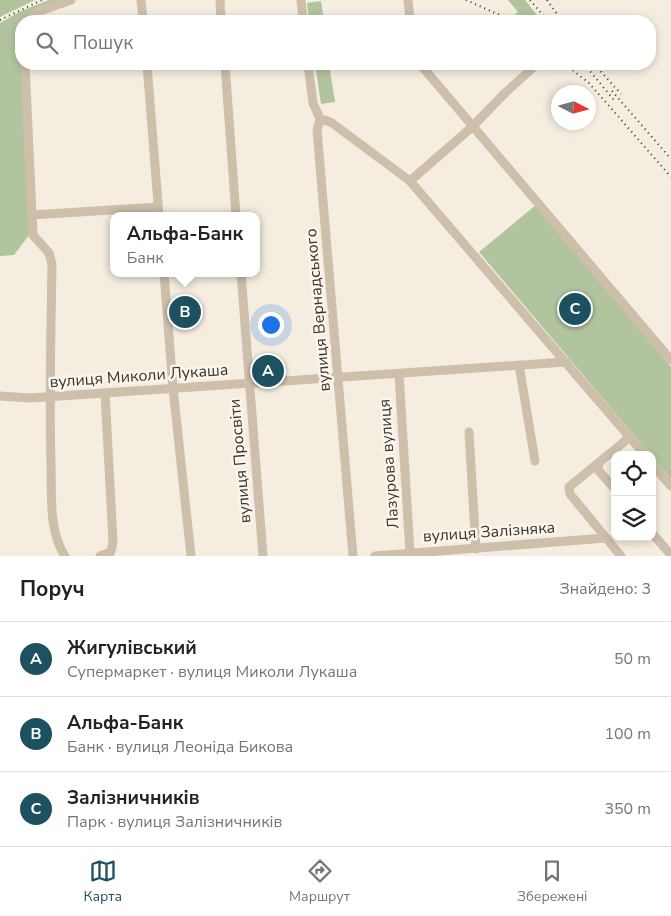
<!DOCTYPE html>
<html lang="uk">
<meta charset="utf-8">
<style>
:root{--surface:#fff;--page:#f2f2f2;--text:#222;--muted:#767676;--line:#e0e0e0;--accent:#1d515f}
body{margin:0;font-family:"Nunito Sans",sans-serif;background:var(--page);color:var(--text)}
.controls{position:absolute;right:15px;bottom:15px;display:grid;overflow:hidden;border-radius:10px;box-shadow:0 2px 8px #0003}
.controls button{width:45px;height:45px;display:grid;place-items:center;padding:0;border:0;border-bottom:1px solid var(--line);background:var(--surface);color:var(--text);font:25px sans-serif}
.compass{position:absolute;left:551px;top:85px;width:45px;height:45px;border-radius:50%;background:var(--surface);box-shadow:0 2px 8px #0003;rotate:96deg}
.you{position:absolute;left:270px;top:324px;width:18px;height:18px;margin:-12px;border:4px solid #fff;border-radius:50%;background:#1a73e8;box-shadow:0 0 0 8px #1a73e833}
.badge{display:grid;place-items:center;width:32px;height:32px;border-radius:50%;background:var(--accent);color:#fff;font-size:16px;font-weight:700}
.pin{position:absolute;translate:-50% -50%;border:2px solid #fff;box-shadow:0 1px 5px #0006}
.popup{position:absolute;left:110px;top:212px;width:150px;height:65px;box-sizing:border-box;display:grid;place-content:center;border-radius:10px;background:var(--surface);filter:drop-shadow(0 1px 4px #0005);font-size:16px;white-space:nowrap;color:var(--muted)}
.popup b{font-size:19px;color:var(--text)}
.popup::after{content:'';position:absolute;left:50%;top:100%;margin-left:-10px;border:10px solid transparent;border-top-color:var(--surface)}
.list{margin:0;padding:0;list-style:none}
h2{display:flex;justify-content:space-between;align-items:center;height:65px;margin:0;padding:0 20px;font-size:21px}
h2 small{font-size:16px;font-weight:400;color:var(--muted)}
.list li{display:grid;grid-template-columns:32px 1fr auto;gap:15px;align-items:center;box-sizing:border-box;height:75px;padding:0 20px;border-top:1px solid var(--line)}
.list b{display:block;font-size:19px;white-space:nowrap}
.list p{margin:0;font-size:16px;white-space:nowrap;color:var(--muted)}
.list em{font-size:16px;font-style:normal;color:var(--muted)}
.icon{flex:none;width:28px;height:28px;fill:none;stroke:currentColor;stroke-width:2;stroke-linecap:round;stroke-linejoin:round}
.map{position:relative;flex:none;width:671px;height:556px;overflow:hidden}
.search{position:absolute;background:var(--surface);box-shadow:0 2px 8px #0003;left:15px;right:15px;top:15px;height:55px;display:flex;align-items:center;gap:12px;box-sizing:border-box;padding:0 18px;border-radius:20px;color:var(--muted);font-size:19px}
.sheet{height:290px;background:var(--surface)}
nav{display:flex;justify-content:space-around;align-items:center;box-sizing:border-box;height:70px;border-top:1px solid var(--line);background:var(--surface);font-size:14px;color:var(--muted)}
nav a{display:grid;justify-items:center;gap:2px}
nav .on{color:var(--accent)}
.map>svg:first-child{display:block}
.green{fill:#b2c49e}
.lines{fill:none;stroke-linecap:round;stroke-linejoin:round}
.minor{stroke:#cdbfaa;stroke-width:9}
.rail{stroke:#3b322a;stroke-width:2;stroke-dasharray:1 4;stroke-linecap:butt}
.labels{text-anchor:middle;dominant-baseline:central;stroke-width:5;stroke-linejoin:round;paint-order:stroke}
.street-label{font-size:16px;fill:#3b322a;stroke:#fbf6ed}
</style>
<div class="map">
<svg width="671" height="556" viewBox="0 0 671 556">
<rect width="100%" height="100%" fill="#f4ede0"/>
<!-- green -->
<g class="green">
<path d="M0 0H35L0 17Z"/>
<path d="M49 0H68L25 21H21V64L29 235 14 255 0 256V23L21 11Z"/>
<path d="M508 0H525L541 20 540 21H516L511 18 518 12Z"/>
<path d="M321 1 324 21H309L307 3Z"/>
<path d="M315 64H329L335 102 321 104Z"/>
<path d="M536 205 671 367V479L479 252Z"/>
</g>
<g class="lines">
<!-- minor -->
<g class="minor">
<path d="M141 0 143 21"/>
<path d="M220 0 221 21"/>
<path d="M301 0 303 21"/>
<path d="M408 0 410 21"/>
<path d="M27 21 37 12 71 0"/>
<path d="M25 64 33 235 49 253 52 264C51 331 49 397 51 463 52 493 48 530 65 556"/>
<path d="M147 64 159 216"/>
<path d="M225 64 236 216"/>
<path d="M308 64 313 103 321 121"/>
<path d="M420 64 671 360"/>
<path d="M321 121 325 120 332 123 410 181 645 455"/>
<path d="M321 121 319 123 317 130 353 556"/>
<path d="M410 181 472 127 505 93 537 64"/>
<path d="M32 215 158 207"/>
<path d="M164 273 173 388 191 556"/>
<path d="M241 273 263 556"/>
<path d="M519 365 535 461"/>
<path d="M399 374 410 553"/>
<path d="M0 396 30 398 566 362"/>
<path d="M469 432 476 549"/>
<path d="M598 464 599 471 615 489"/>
<path d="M652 464 671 486"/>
<path d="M652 533 671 555"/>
<path d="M100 556 111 552 113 541 105 393"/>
<path d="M375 556 606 538"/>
<path d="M621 556 570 494 569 487 630 437"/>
</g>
<!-- rail -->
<g class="rail">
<path d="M466 0 513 21"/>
<path d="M530 0 548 21"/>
<path d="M547 0 562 21"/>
<path d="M0 20 42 0"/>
<path d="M565 64 589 83 671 177"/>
<path d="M584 64 614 100"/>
<path d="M594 64 621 94"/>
<path d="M612 91 671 159"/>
</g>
</g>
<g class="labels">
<!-- street labels -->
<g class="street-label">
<text transform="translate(318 310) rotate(-95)">вулиця Вернадського</text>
<text transform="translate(139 376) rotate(-4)">вулиця Миколи Лукаша</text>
<text transform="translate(240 461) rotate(-95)">вулиця Просвіти</text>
<text transform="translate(389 464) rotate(-94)">Лазурова вулиця</text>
<text transform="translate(489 532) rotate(-4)">вулиця Залізняка</text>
</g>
</g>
</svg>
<div class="controls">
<button><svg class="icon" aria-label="locate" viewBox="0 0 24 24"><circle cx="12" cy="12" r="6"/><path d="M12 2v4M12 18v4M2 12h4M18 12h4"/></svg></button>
<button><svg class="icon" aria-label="layers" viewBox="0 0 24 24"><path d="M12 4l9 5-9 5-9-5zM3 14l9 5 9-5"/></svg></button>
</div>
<svg class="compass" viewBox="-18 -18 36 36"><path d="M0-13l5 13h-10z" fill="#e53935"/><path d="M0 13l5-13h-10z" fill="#767676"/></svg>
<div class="you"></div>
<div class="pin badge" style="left:268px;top:371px">A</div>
<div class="pin badge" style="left:185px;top:312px">B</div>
<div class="popup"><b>Альфа-Банк</b>Банк</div>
<div class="pin badge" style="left:575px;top:309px">C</div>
<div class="search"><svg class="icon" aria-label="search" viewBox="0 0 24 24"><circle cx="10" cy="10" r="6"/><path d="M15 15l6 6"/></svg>Пошук</div>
</div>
<section class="sheet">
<h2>Поруч<small>Знайдено: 3</small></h2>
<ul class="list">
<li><span class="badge">A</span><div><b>Жигулівський</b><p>Супермаркет · вулиця Миколи Лукаша</p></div><em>50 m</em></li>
<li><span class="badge">B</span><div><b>Альфа-Банк</b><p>Банк · вулиця Леоніда Бикова</p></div><em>100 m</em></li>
<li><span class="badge">C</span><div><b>Залізничників</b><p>Парк · вулиця Залізничників</p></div><em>350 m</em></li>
</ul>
</section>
<nav>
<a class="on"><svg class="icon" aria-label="map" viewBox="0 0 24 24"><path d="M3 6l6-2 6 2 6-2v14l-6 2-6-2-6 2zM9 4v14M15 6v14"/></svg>Карта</a>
<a><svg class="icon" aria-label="directions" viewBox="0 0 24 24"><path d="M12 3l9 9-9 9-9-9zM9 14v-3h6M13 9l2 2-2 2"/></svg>Маршрут</a>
<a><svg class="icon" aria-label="saved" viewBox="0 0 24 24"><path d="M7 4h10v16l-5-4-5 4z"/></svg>Збережені</a>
</nav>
